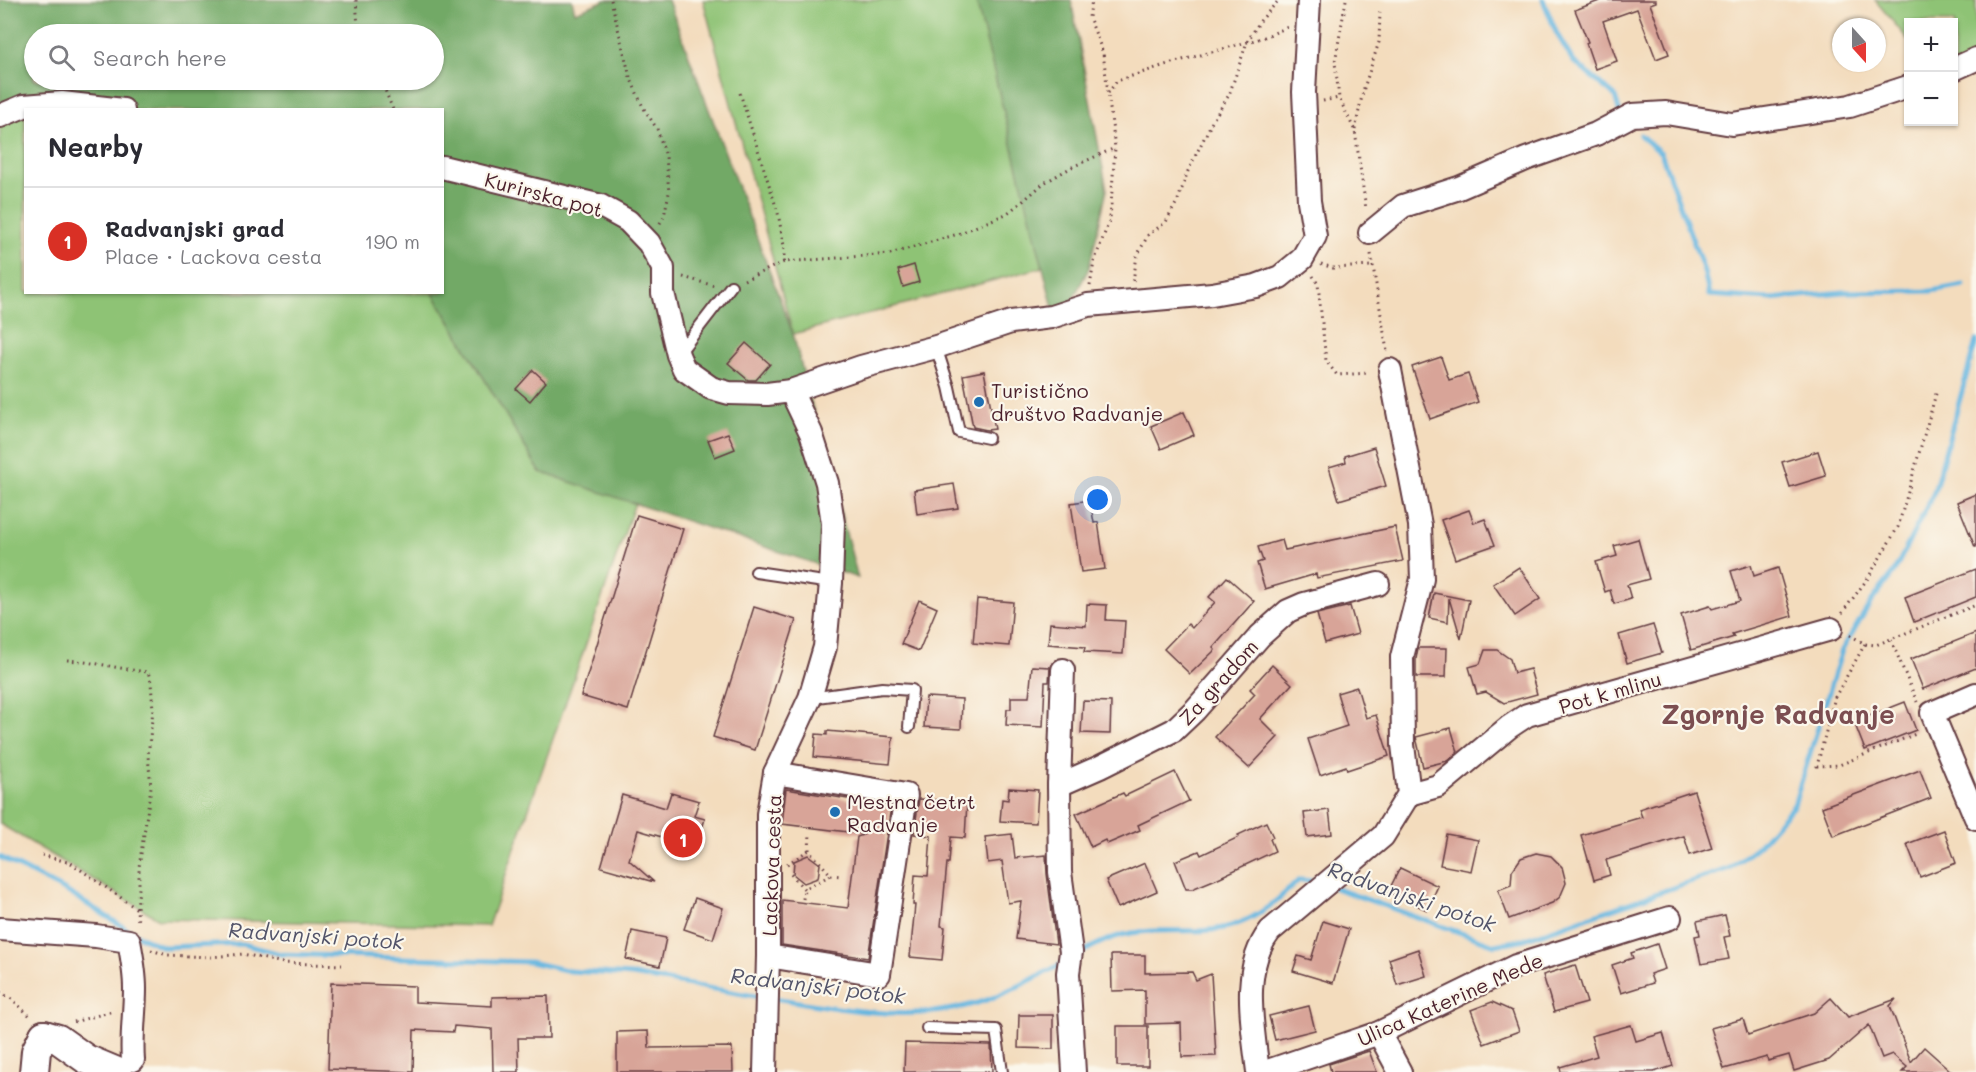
<!DOCTYPE html>
<meta charset="utf-8">
<style>
:root{--surface:#fff;--page:#f2f2f3;--text:#2b2b33;--muted:#7c7c81;--line:#e1e1e2;--accent:#d93025}
body{margin:0;font-family:Mali,sans-serif;background:var(--page);color:var(--text)}
.controls{position:absolute;right:18px;top:18px;display:grid;overflow:hidden;border-radius:0px;box-shadow:0 2px 4px #0004}
.controls button{width:54px;height:54px;display:grid;place-items:center;padding:0;border:0;border-bottom:2px solid var(--line);background:var(--surface);color:var(--text);font:30px sans-serif}
.compass{position:absolute;left:1832px;top:18px;width:54px;height:54px;border-radius:50%;background:var(--surface);box-shadow:0 2px 4px #0004;rotate:159deg}
.you{position:absolute;left:1098px;top:500px;width:21px;height:21px;margin:-15px;border:4px solid #fff;border-radius:50%;background:#1a73e8;box-shadow:0 0 0 9px #1a73e833}
.badge{display:grid;place-items:center;width:39px;height:39px;border-radius:50%;background:var(--accent);color:#fff;font-size:20px;font-weight:700}
.pin{position:absolute;translate:-50% -50%;border:3px solid #fff;box-shadow:0 2px 6px #0006}
.list{margin:0;padding:0;list-style:none}
h2{display:flex;justify-content:space-between;align-items:center;height:78px;margin:0;padding:0 24px;font-size:26px}
h2 small{font-size:20px;font-weight:400;color:var(--muted)}
.list li{display:grid;grid-template-columns:39px 1fr auto;gap:18px;align-items:center;box-sizing:border-box;height:108px;padding:0 24px;border-top:2px solid var(--line)}
.list b{display:block;font-size:22px;white-space:nowrap}
.list p{margin:0;font-size:20px;white-space:nowrap;color:var(--muted)}
.list em{font-size:20px;font-style:normal;color:var(--muted)}
.icon{flex:none;width:33px;height:33px;fill:none;stroke:currentColor;stroke-width:2;stroke-linecap:round;stroke-linejoin:round}
.map{position:relative;flex:none;width:1976px;height:1072px;overflow:hidden}
.search{position:absolute;background:var(--surface);box-shadow:0 2px 4px #0004;left:24px;top:24px;width:420px;height:66px;display:flex;align-items:center;gap:15px;box-sizing:border-box;padding:0 21px;border-radius:33px;color:var(--muted);font-size:22px}
.panel{position:absolute;background:var(--surface);box-shadow:0 2px 4px #0004;left:24px;top:108px;width:420px;height:186px;border-radius:0px}
.map>svg:first-child{display:block}
.green{fill:#8ec375;stroke:#6c7150;stroke-width:1.5}
.forest{fill:#72a966;stroke:#5e6448;stroke-width:1.5;fill-rule:evenodd}
.lines{fill:none;stroke-linecap:round;stroke-linejoin:round}
.stream{stroke:#65b6e0;stroke-width:5}
.building{fill:#d8a498}
.service-casing{stroke:#633b41;stroke-width:14}
.minor-casing{stroke:#633b41;stroke-width:26}
.tertiary-casing{stroke:#633b41;stroke-width:32}
.path{stroke:#633b41;stroke-width:3;stroke-dasharray:1.5 4.5;stroke-linecap:butt}
.service{stroke:#fff;stroke-width:10}
.minor{stroke:#fff;stroke-width:22}
.tertiary{stroke:#fff;stroke-width:28}
.poi-dot{fill:#1f6fb2;stroke:#fbf7ec;stroke-width:2}
.labels{text-anchor:middle;dominant-baseline:central;stroke-width:4.5;stroke-linejoin:round;paint-order:stroke}
.street-label{font-size:20px;fill:#4a1f2b;stroke:#fbf7ec}
.poi-label{font-size:20px;fill:#4a1f2b;stroke:#fbf7ec;text-anchor:start}
.water-label{font-size:21px;font-style:italic;fill:#53546a;stroke:#fbf7ec}
.district-label{font-size:26px;font-weight:bold;fill:#7c4e51;stroke:#fbf7ec}
</style>
<div class="map">
<svg width="1976" height="1072" viewBox="0 0 1976 1072">
<rect width="100%" height="100%" fill="#fbf7ec"/>
<filter id="ink" filterUnits="userSpaceOnUse"><feTurbulence type="fractalNoise" baseFrequency=".0167" numOctaves="2"/><feDisplacementMap in="SourceGraphic" scale="12" xChannelSelector="R" yChannelSelector="G"/><feConvolveMatrix kernelMatrix="1 2 1 2 8 2 1 2 1" color-interpolation-filters="sRGB"/></filter>
<filter id="wash" filterUnits="userSpaceOnUse"><feTurbulence type="fractalNoise" baseFrequency=".008" numOctaves="4" result="noise"/><feDisplacementMap in="SourceGraphic" scale="24" xChannelSelector="R" yChannelSelector="G"/><feGaussianBlur stdDeviation="1.35" result="paint"/><feColorMatrix in="noise" values="0 0 0 0 0 0 0 0 0 0 0 0 0 0 0 0 0 1.4 0 .05"/><feComposite in="paint" operator="in"/></filter>
<g filter="url(#wash)">
<rect width="100%" height="100%" fill="#f3dcbd"/>
<!-- green -->
<g class="green">
<path d="M703 0H976L1043 267 793 334Z"/>
<path d="M1875 0H1976V59L1954 69V22H1908V40Z"/>
<path d="M0 111 25 115 26 292 433 293 540 472 635 503 488 926 159 919 0 824Z"/>
</g>
<!-- forest -->
<g class="forest">
<path d="M0 0H572L575 12 606 0H668L793 334 858 578 540 472 433 293 442 292V110L0 111ZM34 34H434V80H34Z"/>
<path d="M976 0H1071L1107 190 1089 268 1058 328Z"/>
</g>
<g class="lines">
<!-- stream -->
<g class="stream">
<path d="M1543 0 1557 34 1573 61 1615 96 1620 114"/>
<path d="M1640 135 1661 153 1704 271 1709 295 1770 299 1843 292 1931 291 1964 285"/>
<path d="M0 857 66 891 133 933 163 947 242 944 281 954 530 962 570 971 632 975 761 997"/>
<path d="M1332 887 1495 945 1525 939 1730 868 1758 846 1794 805 1842 650 1871 602 1894 572 1934 492 1976 341"/>
<path d="M1076 956C1096 944 1116 934 1140 932 1170 928 1202 935 1231 926 1259 918 1278 900 1299 880L1318 881"/>
<path d="M774 998C838 1008 906 1023 970 1005 1003 997 1033 978 1062 964"/>
</g>
</g>
<g id="blocks">
<!-- building -->
<g class="building">
<path d="M1602 0H1656V2L1650 4 1669 54 1656 59 1637 9 1603 21 1617 61 1595 69 1586 43 1588 42 1575 10Z"/>
<path d="M914 265 919 282 903 287 898 270Z"/>
<path d="M746 343 770 364 756 380H748L728 363Z"/>
<path d="M1441 357 1449 380 1468 374 1478 402 1430 419 1412 367Z"/>
<path d="M533 370 546 382 530 401 516 389Z"/>
<path d="M984 371 995 429 987 430 973 427 963 375Z"/>
<path d="M1184 412 1194 435 1161 449 1151 426Z"/>
<path d="M728 433 735 449 715 457 708 440Z"/>
<path d="M1374 447 1386 486 1339 500 1329 467 1346 462 1345 456Z"/>
<path d="M1818 451 1826 476 1790 487 1782 462Z"/>
<path d="M954 484 958 508 917 514 914 490Z"/>
<path d="M1976 494V547H1975L1957 502Z"/>
<path d="M1090 500 1094 523 1098 522 1105 569 1081 572 1071 503Z"/>
<path d="M1469 510 1474 523 1485 519 1495 545 1455 559 1441 520Z"/>
<path d="M637 515 683 529 628 710 581 696Z"/>
<path d="M1395 527 1403 561 1317 578 1316 574 1265 589 1257 563 1263 561 1258 547 1282 540 1285 550Z"/>
<path d="M1638 539 1649 579 1627 585 1631 599 1614 604 1610 590 1605 592 1596 562 1617 556 1614 546Z"/>
<path d="M1751 565 1754 576 1778 568 1792 616 1732 634 1734 637 1691 650 1681 615 1710 606 1712 609 1740 601 1731 571Z"/>
<path d="M1519 567 1540 599 1515 616 1493 584Z"/>
<path d="M1976 569V597L1914 622 1905 597Z"/>
<path d="M1227 577 1254 601 1213 648 1215 650 1190 674 1164 649 1188 624 1192 628 1215 602 1209 597Z"/>
<path d="M1434 593 1469 600 1461 639 1449 598 1448 622 1429 618Z"/>
<path d="M977 599 1013 602 1009 646 973 643Z"/>
<path d="M919 600 937 608 919 651 901 644Z"/>
<path d="M1087 604 1107 605 1106 620 1125 621 1123 654 1084 652 1085 647 1048 644 1050 623 1086 626Z"/>
<path d="M1350 606 1358 634 1325 643 1317 614Z"/>
<path d="M754 607 796 620 755 750 713 737Z"/>
<path d="M1653 625 1662 653 1627 663 1619 635Z"/>
<path d="M1976 633V668L1923 689 1911 659Z"/>
<path d="M1418 648H1447L1446 677H1416V659Z"/>
<path d="M1485 650H1497L1510 659 1514 673 1530 669 1537 694 1504 703 1486 692 1477 694 1469 667 1480 664Z"/>
<path d="M1272 665 1292 684 1260 719 1278 737 1249 768 1215 737 1255 694 1250 689Z"/>
<path d="M1032 666 1050 667 1049 682H1045L1043 727 1006 725 1007 709H1011V697H1029Z"/>
<path d="M1357 687 1366 718 1376 715 1389 756 1347 770 1346 766 1320 775 1308 739 1347 726 1337 693Z"/>
<path d="M926 697 962 699 961 729 924 727Z"/>
<path d="M1083 701 1111 702 1110 734 1081 733Z"/>
<path d="M1905 702 1916 730 1865 750 1854 722Z"/>
<path d="M1451 728 1458 752 1447 761 1423 767 1416 737Z"/>
<path d="M827 731 893 737 890 764 814 757 816 734 827 735Z"/>
<path d="M1920 770 1931 798 1833 836 1822 807Z"/>
<path d="M1175 772 1189 801 1138 825 1140 830 1107 844 1105 840 1091 847 1076 814 1123 793 1125 796Z"/>
<path d="M1009 788 1038 790 1036 823 1000 821 1002 799 1008 800Z"/>
<path d="M786 789 891 806 868 958 782 945V900L848 908 857 837 865 834 782 824Z"/>
<path d="M1694 791 1712 848 1690 855 1684 836 1606 860 1610 875 1594 880 1581 835 1642 817 1639 809Z"/>
<path d="M671 793 699 801 694 816 705 819 696 847 638 830 629 860 654 882 601 867 622 795 666 808Z"/>
<path d="M919 799 967 802 965 838 951 837 949 863H947L941 926 945 927 942 960 910 957 915 905H913L915 875 928 876 931 836 914 834Z"/>
<path d="M1329 810 1332 834 1307 837 1304 813Z"/>
<path d="M1266 822 1273 837 1270 839 1275 851 1216 879 1192 889H1186L1175 861 1199 851 1201 855 1239 837 1238 835Z"/>
<path d="M1944 830 1956 863 1920 877 1907 844Z"/>
<path d="M1012 834 1015 858 1046 855 1047 874 1056 944 1016 939 1021 901 1008 903 1002 861 988 863 985 837Z"/>
<path d="M1446 834 1478 840 1471 871 1440 865Z"/>
<path d="M1536 853 1551 856 1562 867 1566 883 1560 897 1552 903 1509 919 1498 890 1511 885 1512 871 1521 858Z"/>
<path d="M808 855 820 864 818 878 804 883 793 874 794 861Z"/>
<path d="M1145 863 1157 891 1118 908 1106 880Z"/>
<path d="M1400 868 1438 886 1427 910 1388 892Z"/>
<path d="M695 898 723 908 713 939 684 929Z"/>
<path d="M1725 915 1730 936 1724 937 1729 959 1701 964 1695 936 1700 935 1697 921Z"/>
<path d="M1323 921 1349 929 1333 983 1293 971 1298 956 1311 960Z"/>
<path d="M632 931 666 938 660 966 626 959Z"/>
<path d="M1657 944 1665 969 1650 974 1653 983 1621 993 1612 965 1633 958 1631 953Z"/>
<path d="M1418 949 1426 976 1397 985 1389 959Z"/>
<path d="M1111 955H1145V973L1192 972 1196 980 1211 974 1216 1056 1182 1057 1181 1023 1145 1024V990L1112 991Z"/>
<path d="M1575 965 1587 1003 1554 1012 1543 975Z"/>
<path d="M331 983 415 986V1002L492 1006V997L548 996 549 1038H518L519 1072H493L492 1029 454 1026 453 1032 414 1030 413 1072 328 1069Z"/>
<path d="M1831 998 1848 1017 1896 999 1890 1006 1911 1062 1924 1047 1952 1072H1902L1907 1067 1892 1054 1882 1058 1869 1025 1829 1060 1794 1071 1789 1055 1768 1061 1767 1057 1724 1069 1711 1028 1743 1019 1748 1035 1814 1013Z"/>
<path d="M1492 1002 1512 1011 1519 1031 1484 1044 1471 1010Z"/>
<path d="M1309 1006 1315 1030 1275 1040 1269 1016Z"/>
<path d="M1019 1015H1053V1049L1018 1048Z"/>
<path d="M1631 1025 1636 1041 1663 1033 1673 1066 1654 1072H1561L1560 1067 1597 1056 1591 1036Z"/>
<rect x="1117" y="1026" width="31" height="40"/>
<path d="M648 1031 649 1048 732 1047 733 1072H617V1032Z"/>
<path d="M905 1043 991 1045 992 1072H904Z"/>
<path d="M1369 1051 1377 1072H1331L1329 1064Z"/>
</g>
</g>
</g>
<g filter="url(#ink)">
<use href="#blocks" fill-opacity="0" stroke="#633b41" stroke-width="1.5"/>
<g class="lines">
<!-- service casing -->
<g class="service-casing">
<g id="service">
<path d="M936 347 949 387 959 432 988 438"/>
<path d="M680 352 731 286"/>
<path d="M756 572 831 583"/>
<path d="M810 698 882 688 912 690 909 727"/>
<path d="M927 1028 996 1030 1002 1072"/>
</g>
</g>
<!-- minor casing -->
<g class="minor-casing">
<g id="minor">
<path d="M1954 69 1976 59"/>
<path d="M0 116 24 106 62 103 123 110"/>
<path d="M442 167 601 206 628 221 649 243 663 268V293L678 355 684 369 711 388 729 393 767 394 791 391 861 367 936 347 1011 322 1051 317 1088 305 1212 294 1256 286 1280 277 1302 259 1315 236 1309 201 1304 92 1309 0"/>
<path d="M1370 233 1403 206 1459 188 1526 159 1596 134 1632 115 1666 113 1732 124 1850 106 1908 87"/>
<path d="M1063 670 1059 785 1060 872 1071 952 1068 973 1074 1072"/>
<path d="M1976 694 1932 713 1976 818"/>
<path d="M1059 785 1100 767 1174 730 1195 710 1260 636 1288 611 1304 604 1378 584"/>
<path d="M1409 794 1438 786 1509 727 1527 715 1831 629"/>
<path d="M0 929 96 936 129 941C132 957 135 972 135 989 135 1013 131 1036 133 1060"/>
<path d="M768 956 879 974 906 795 775 773"/>
<path d="M1379 1033 1400 1072"/>
<path d="M765 1072 768 956V814L775 773 810 698 825 647 831 583 833 523 827 483 811 433 791 391"/>
<path d="M1258 1072C1253 1027 1240 969 1270 931L1383 836 1409 794 1403 745 1402 657 1422 579 1420 525 1390 370"/>
<path d="M1265 1072 1379 1033 1516 966 1670 918"/>
</g>
</g>
<!-- tertiary casing -->
<g class="tertiary-casing">
<g id="tertiary">
<path d="M44 1035 58 1039 86 1059 117 1072"/>
<path d="M34 1072 36 1051 44 1035"/>
</g>
</g>
<!-- path -->
<g class="path">
<path d="M356 0 358 27 361 34"/>
<path d="M611 0 630 77 643 107 657 129 666 156 669 193 664 216 659 225"/>
<path d="M1346 0 1335 62 1339 98 1355 131 1366 209"/>
<path d="M381 80 393 110"/>
<path d="M740 93 778 213 784 246V262"/>
<path d="M1108 93 1117 81 1168 64 1262 38 1288 27"/>
<path d="M1323 101 1339 98"/>
<path d="M1355 130 1363 91 1379 42 1380 11"/>
<path d="M1371 254 1387 351"/>
<path d="M1321 264 1333 268 1372 266"/>
<path d="M1313 276 1318 284 1326 361 1337 375 1370 373"/>
<path d="M683 277 715 286"/>
<path d="M744 280 784 262 890 254 958 234 1006 214 1022 202 1044 183 1072 167 1115 148"/>
<path d="M1133 281 1137 256 1148 235 1166 222 1178 200 1188 171 1213 120 1229 95 1247 42 1260 21 1279 0"/>
<path d="M1090 286 1094 262 1110 219 1115 148 1103 53 1089 17 1092 0"/>
<path d="M1842 613 1868 578 1898 527 1937 390"/>
<path d="M1850 635 1865 644 1876 645 1976 605"/>
<path d="M1891 640 1917 702"/>
<path d="M1865 644 1835 697 1817 766 1839 765 1918 733"/>
<path d="M67 660C94 662 120 669 148 672L151 682 153 710 148 756 151 787 139 867V888L137 909"/>
<path d="M809 850 810 834"/>
<path d="M42 855 71 863 137 909 138 924"/>
<path d="M787 864 809 850 831 875 804 889 788 871"/>
<path d="M831 875 842 876"/>
<path d="M803 899 804 889"/>
<path d="M151 950 167 955 211 957 243 954 283 963 342 965"/>
<path d="M0 992 13 1000 31 1017"/>
<path d="M74 1022 113 1011"/>
</g>
<!-- service -->
<use href="#service" class="service"/>
<!-- minor -->
<use href="#minor" class="minor"/>
<!-- tertiary -->
<use href="#tertiary" class="tertiary"/>
</g>
</g>
<!-- markers -->
<g class="poi-dot">
<circle cx="979" cy="402" r="6"/>
<circle cx="835" cy="812" r="6"/>
</g>
<g class="labels">
<!-- street labels -->
<g class="street-label">
<text transform="translate(544 194) rotate(15)">Kurirska pot</text>
<text transform="translate(1218 682) rotate(-48)">Za gradom</text>
<text transform="translate(1610 692) rotate(-16)">Pot k mlinu</text>
<text transform="translate(771 865) rotate(-88)">Lackova cesta</text>
<text transform="translate(1450 999) rotate(-24)">Ulica Katerine Mede</text>
</g>
<!-- poi labels -->
<g class="poi-label">
<text x="991" y="390">Turistično<tspan x="991" dy="23">društvo Radvanje</tspan></text>
<text x="847" y="801">Mestna četrt<tspan x="847" dy="23">Radvanje</tspan></text>
</g>
<!-- water labels -->
<g class="water-label">
<text transform="translate(1412 896) rotate(19)">Radvanjski potok</text>
<text transform="translate(316 935) rotate(4)">Radvanjski potok</text>
<text transform="translate(818 985) rotate(7)">Radvanjski potok</text>
</g>
<!-- district labels -->
<g class="district-label">
<text x="1778" y="714">Zgornje Radvanje</text>
</g>
</g>
</svg>
<div class="controls">
<button>+</button>
<button>−</button>
</div>
<svg class="compass" viewBox="-18 -18 36 36"><path d="M0-13l5 13h-10z" fill="#e53935"/><path d="M0 13l5-13h-10z" fill="#7c7c81"/></svg>
<div class="you"></div>
<div class="pin badge" style="left:683px;top:838px">1</div>
<div class="search"><svg class="icon" aria-label="search" viewBox="0 0 24 24"><circle cx="10" cy="10" r="6"/><path d="M15 15l6 6"/></svg>Search here</div>
<section class="panel">
<h2>Nearby<small></small></h2>
<ul class="list">
<li><span class="badge">1</span><div><b>Radvanjski grad</b><p>Place · Lackova cesta</p></div><em>190 m</em></li>
</ul>
</section>
</div>
